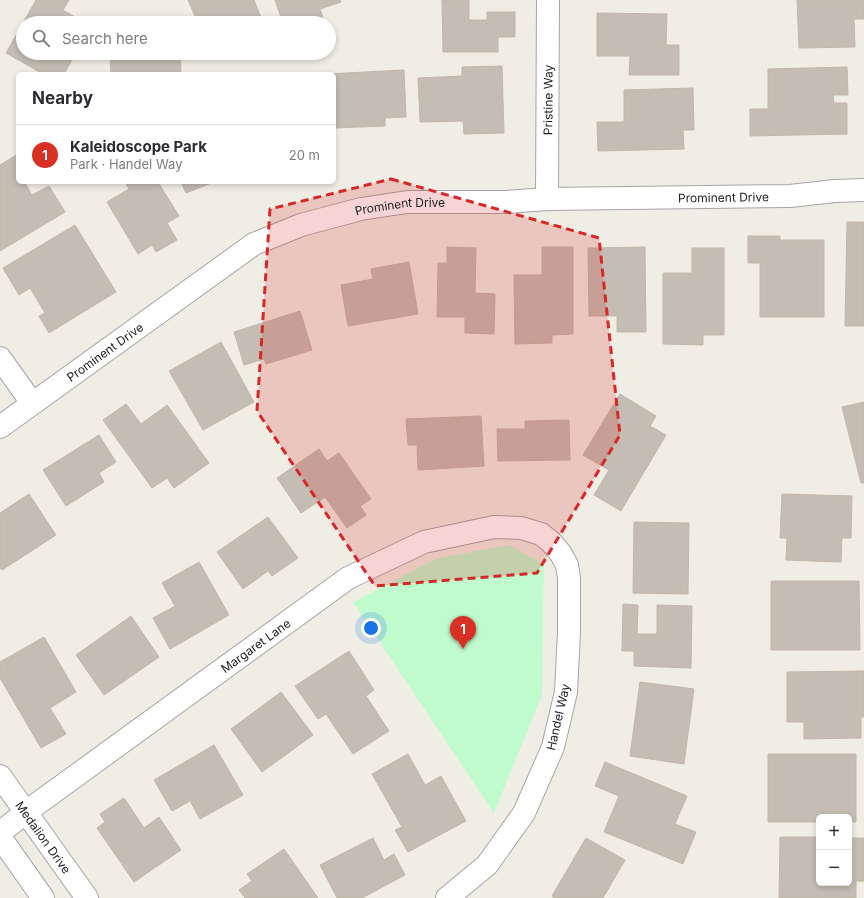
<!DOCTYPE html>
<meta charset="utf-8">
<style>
:root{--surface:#fff;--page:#f7f7f7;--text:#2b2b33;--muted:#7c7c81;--line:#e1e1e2;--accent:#d93025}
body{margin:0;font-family:Inter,sans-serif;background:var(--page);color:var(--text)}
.controls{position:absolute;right:12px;bottom:12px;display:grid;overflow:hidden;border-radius:6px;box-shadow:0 2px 6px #0003}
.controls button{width:36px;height:36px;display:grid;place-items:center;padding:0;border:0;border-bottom:1px solid var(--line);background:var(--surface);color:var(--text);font:20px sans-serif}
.you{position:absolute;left:371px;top:628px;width:14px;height:14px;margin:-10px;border:3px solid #fff;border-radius:50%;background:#1a73e8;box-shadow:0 0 0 6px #1a73e833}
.badge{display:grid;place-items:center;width:26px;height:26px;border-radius:50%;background:var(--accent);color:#fff;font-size:13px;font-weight:700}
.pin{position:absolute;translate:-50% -33px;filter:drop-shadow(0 1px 2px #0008)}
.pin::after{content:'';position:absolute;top:21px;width:14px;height:12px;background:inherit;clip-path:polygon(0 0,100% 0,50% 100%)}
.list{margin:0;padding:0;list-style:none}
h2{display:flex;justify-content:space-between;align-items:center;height:52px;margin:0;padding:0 16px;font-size:17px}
h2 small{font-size:13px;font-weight:400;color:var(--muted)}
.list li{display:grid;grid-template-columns:26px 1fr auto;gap:12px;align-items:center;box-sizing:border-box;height:60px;padding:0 16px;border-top:1px solid var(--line)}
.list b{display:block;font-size:15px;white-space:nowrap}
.list p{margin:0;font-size:13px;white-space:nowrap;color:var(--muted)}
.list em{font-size:13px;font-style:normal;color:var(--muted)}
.icon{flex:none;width:22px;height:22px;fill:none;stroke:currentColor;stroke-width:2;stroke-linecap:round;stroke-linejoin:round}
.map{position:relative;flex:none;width:864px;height:898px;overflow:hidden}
.search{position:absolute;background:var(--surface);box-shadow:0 2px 6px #0003;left:16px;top:16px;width:320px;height:44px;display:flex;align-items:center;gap:10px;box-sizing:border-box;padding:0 14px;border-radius:22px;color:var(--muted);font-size:15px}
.panel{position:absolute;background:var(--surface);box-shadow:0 2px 6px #0003;left:16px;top:72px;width:320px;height:112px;border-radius:6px}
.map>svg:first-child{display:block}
.park{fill:#c0fbce}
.building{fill:#c4bdb3;stroke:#c2b7a6}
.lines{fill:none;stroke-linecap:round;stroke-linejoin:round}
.street-casing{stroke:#a5a5a5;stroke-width:24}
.street{stroke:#fff;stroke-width:22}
.marked{fill:#d62828;fill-opacity:0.2;stroke:#d62828;stroke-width:3;stroke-dasharray:8 5;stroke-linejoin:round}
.labels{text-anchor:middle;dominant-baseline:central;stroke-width:3;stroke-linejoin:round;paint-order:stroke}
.street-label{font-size:12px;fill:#1e1e1e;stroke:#fff}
</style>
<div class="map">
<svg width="864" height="898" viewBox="0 0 864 898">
<rect width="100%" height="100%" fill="#f0eee4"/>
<!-- park -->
<path class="park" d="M509 545 544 564 542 695 494 813 353 602 438 558Z"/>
<!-- building -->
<g class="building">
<path d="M36 0H69L63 10 85 23H23Z"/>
<path d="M188 0H254L262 20 254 23H198Z"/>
<path d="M275 0H340L341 2 320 9 323 18 309 23H283Z"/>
<path d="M442 0H469V20H487V12H515V37H498V52H443Z"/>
<path d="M797 0H864V19H854L855 47 799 48Z"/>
<path d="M597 13 667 14 666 45H679V75H629L630 56H597Z"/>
<path d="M23 23V53H76L64 74H43L6 53Z"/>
<path d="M110 53H180L181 74H111Z"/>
<path d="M502 66 504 133 464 134 463 121 420 122 418 78 462 76V67Z"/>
<path d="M847 67 848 95H833L834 103H847V134L750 136V109H768V69Z"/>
<path d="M404 70 406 117 385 118V126L334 128V74H326Z"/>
<path d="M693 88 694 130H683L684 149 598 151 597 122H624V90Z"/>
<path d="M18 154V182H24L32 195 49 186 65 212 0 251V165Z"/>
<path d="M125 182H158L179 216 167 223 177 240 156 252 152 245 138 254 107 202 129 189Z"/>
<path d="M181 182H214L186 193Z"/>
<path d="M847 222H864V326H845Z"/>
<path d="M75 225 116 292 49 333 39 316 45 313 30 288 19 295 3 268Z"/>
<path d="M748 236H780V240H824V317H760V263H748Z"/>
<path d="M447 247 476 248 475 293 495 294 494 334 465 333V317H437L438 263H447Z"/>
<path d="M542 247H573V334L552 335V343L515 344 514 275H542Z"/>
<path d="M645 247 646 332H617V316H589L588 248Z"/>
<path d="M692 248H724V335H703V345L663 344V273H692Z"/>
<path d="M409 262 418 314 348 326 341 285 373 279 371 269Z"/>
<path d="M300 311 312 350 266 364 264 359 244 365 234 332Z"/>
<path d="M221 342 254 402 203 430 169 371Z"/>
<path d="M620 394 656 416 650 426 666 435 621 511 594 495 609 470 583 455Z"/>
<path d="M864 402V483H861L842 407Z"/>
<path d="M126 404 141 424 167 405 209 463 174 488 167 478 152 488 103 420Z"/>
<path d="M481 416 484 466 418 470 417 445H408L406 419Z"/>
<path d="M569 420 570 460 498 461 497 429H525V421Z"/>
<path d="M99 435 116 462 99 473 104 482 66 506 43 470Z"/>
<path d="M319 449 327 461 339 453 371 499 360 506 366 515 347 528 325 497 301 513 277 478Z"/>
<path d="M29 494 56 535 2 570 0 568V513Z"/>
<path d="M782 494 852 496 851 538H842L841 562 786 560 787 538H780Z"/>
<path d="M268 517 298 558 272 576 268 571 243 589 217 552Z"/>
<path d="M634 522 689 523 688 594 633 593Z"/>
<path d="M199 562 229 615 170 649 153 618 175 606 162 583Z"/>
<path d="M771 581H859L860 650H771Z"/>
<path d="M623 604 638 605 637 634H657V605L692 606 691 668 634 666V651H622Z"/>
<path d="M131 616 159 657 104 695 76 655Z"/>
<path d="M44 637 76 692 50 708 66 734 41 748 0 678V662Z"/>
<path d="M349 651 374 690 366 696 389 731 353 754 326 714 318 719 295 686Z"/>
<path d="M864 671V717H861V738L804 739V722H787V672Z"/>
<path d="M640 682 694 689 684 764 630 756Z"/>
<path d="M281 692 313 735 262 772 231 729Z"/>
<path d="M214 745 243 795 200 819 190 801 172 811 154 780Z"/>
<path d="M408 754 425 785 441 776 466 821 408 852 395 830 402 827 372 774Z"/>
<path d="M768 754H856V822H849V817H819V822H768Z"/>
<path d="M605 762 687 796 675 824 696 832 683 864 604 832 619 796 595 786Z"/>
<path d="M124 798 144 828 159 817 181 850 134 882 97 828 105 822 100 814Z"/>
<path d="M780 837H819V883H849V838H864V881H856V898H779Z"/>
<path d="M373 838 384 860 394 854 405 875 362 898H337L320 865Z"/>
<path d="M586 838 625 860 603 898H555L552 896Z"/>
<path d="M284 849 318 898H245L239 890 252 881 247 874Z"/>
</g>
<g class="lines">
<!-- street casing -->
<g class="street-casing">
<g id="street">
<path id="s1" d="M547 199 548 0"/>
<path d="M0 358 32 403"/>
<path id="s2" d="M0 427 254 244 301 225 361 209 407 202H506L547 199 790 196 835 191 864 190"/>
<path id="s3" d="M0 776 87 898"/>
<path id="s4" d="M0 833 26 812 348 578 424 542 494 527 521 528 541 534 551 542 561 554 567 565 569 578V632L566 692 553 747 524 813 487 865 447 898"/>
<path d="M0 837 43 898"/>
</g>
</g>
<!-- street -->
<use href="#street" class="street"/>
</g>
<!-- marked area -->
<path class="marked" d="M391 179 599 238 620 435 537 573 375 586 257 411 270 209Z"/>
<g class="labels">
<!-- street labels -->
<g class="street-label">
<text stroke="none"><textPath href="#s1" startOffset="99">Pristine Way</textPath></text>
<text stroke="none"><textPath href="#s2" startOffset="789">Prominent Drive</textPath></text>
<text stroke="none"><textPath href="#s2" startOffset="465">Prominent Drive</textPath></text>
<text stroke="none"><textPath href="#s2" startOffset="129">Prominent Drive</textPath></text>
<text stroke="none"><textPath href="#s4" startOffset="317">Margaret Lane</textPath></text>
<text transform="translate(558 717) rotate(-77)">Handel Way</text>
<text stroke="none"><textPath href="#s3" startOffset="75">Medalion Drive</textPath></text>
</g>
</g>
</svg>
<div class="controls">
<button>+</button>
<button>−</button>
</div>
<div class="you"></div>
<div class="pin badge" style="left:463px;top:649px">1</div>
<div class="search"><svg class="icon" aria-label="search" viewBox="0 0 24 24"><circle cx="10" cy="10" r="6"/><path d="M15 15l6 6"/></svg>Search here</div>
<section class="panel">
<h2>Nearby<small></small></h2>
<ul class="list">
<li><span class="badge">1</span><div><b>Kaleidoscope Park</b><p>Park · Handel Way</p></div><em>20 m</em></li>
</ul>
</section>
</div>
